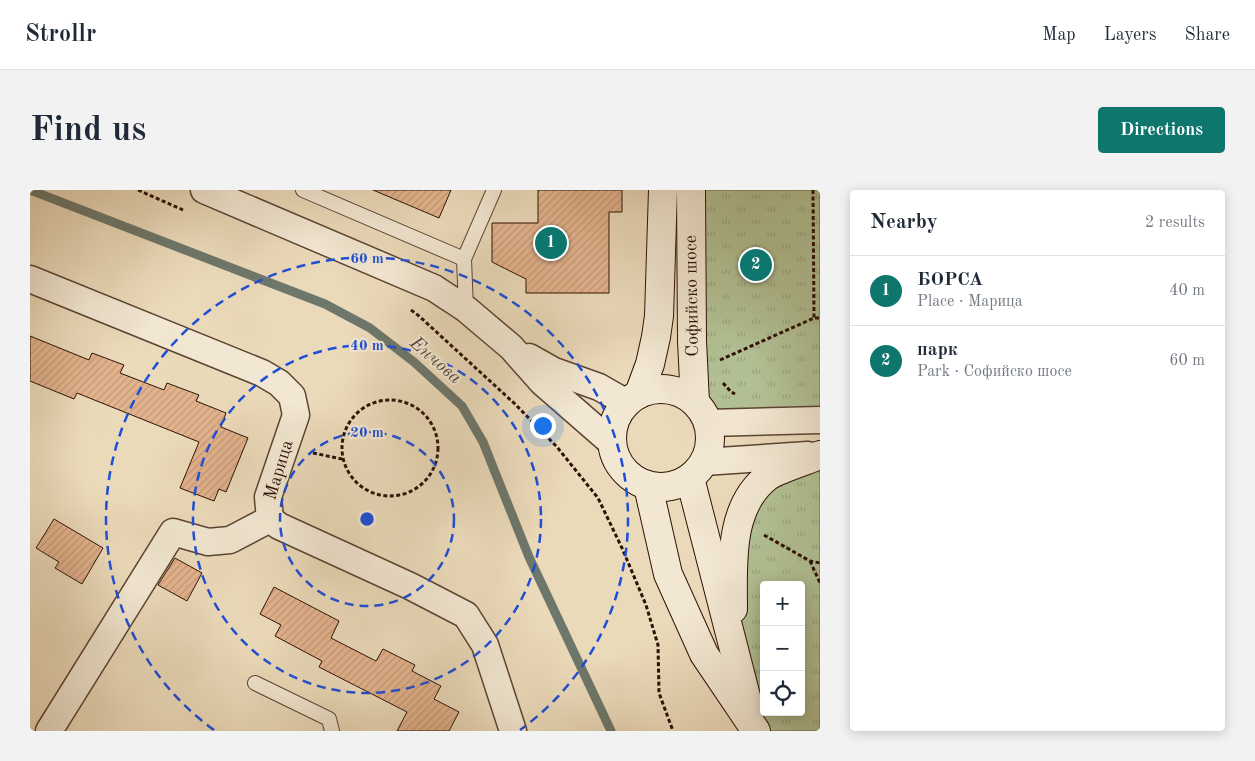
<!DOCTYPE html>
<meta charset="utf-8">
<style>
:root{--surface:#fff;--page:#f2f2f3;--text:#1f2937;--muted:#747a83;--line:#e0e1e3;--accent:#0f766e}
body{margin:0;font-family:"Old Standard TT",serif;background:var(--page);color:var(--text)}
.controls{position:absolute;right:15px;bottom:15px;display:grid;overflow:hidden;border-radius:5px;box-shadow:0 2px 12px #0003}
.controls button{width:45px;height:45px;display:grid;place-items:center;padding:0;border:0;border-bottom:1px solid var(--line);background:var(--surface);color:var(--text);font:25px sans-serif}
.you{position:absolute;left:512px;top:235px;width:18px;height:18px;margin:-12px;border:4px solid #fff;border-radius:50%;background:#1a73e8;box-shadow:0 0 0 8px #1a73e833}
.badge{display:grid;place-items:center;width:32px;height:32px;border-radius:50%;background:var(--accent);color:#fff;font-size:16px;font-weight:700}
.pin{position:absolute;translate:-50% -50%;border:2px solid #fff;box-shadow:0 1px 5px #0006}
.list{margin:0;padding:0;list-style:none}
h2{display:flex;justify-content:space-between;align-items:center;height:65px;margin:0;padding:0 20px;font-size:21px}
h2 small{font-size:16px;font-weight:400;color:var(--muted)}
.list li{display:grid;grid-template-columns:32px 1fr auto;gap:15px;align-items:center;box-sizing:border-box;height:70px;padding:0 20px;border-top:1px solid var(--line)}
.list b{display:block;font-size:19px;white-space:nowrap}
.list p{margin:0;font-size:16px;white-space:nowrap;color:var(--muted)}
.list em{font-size:16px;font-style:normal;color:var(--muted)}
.icon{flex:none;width:28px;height:28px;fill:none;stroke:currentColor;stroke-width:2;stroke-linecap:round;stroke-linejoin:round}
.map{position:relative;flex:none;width:790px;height:541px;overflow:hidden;border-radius:5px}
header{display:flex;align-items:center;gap:30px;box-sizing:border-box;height:70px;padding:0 25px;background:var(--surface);border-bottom:1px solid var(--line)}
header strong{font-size:24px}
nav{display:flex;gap:28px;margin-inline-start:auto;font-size:18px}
.intro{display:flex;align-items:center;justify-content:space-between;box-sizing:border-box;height:120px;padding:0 30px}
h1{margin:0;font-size:35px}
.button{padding:12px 22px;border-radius:5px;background:var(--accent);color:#fff;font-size:18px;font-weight:700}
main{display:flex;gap:30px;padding:0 30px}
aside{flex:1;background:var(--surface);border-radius:5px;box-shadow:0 2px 12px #0003}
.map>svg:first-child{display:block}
.grass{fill:url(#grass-tufts);stroke:#70694d;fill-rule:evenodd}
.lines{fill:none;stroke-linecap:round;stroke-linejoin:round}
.stream{stroke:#6d776b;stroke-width:9}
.building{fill:url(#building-hatch);stroke:#2d1106}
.lane-casing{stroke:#5c4333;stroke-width:16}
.street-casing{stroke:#5c4333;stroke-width:29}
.secondary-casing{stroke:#2d1106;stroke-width:30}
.path{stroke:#2d1106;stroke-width:3;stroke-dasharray:4 2.5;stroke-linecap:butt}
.lane{stroke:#f2e7d2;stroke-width:14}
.street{stroke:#f2e7d2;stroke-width:26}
.secondary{stroke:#f2e7d2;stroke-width:28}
.ring{fill:none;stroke:#1d4ed8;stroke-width:2.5;stroke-dasharray:9 6}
.labels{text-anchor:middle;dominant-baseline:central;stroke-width:4.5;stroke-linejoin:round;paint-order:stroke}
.street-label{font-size:18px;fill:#2d1106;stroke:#f2e7d2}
.water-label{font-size:19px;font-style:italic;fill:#524c41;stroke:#f2e7d2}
.centre{fill:#1d4ed8;stroke:#f2e7d2;stroke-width:2.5}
.ring-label{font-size:15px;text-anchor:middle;font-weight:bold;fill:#1d4ed8;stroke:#f2e7d2;stroke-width:4.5;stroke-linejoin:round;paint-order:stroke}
</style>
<header>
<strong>Strollr</strong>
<nav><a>Map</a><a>Layers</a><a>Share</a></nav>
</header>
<div class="intro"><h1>Find us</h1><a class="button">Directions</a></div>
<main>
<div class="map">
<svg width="790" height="541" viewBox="0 0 790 541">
<defs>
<pattern id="grass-tufts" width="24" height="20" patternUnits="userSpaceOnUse" patternTransform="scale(1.25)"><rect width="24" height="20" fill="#b2c194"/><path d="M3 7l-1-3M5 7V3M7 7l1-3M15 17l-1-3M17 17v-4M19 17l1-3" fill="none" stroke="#99a57e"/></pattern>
<pattern id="building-hatch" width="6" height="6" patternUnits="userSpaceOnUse" patternTransform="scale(1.25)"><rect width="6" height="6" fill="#e3b38d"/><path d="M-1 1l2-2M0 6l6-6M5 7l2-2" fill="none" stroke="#c39978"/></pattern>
</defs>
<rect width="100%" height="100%" fill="#ebdaba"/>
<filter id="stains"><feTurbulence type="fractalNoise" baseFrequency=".004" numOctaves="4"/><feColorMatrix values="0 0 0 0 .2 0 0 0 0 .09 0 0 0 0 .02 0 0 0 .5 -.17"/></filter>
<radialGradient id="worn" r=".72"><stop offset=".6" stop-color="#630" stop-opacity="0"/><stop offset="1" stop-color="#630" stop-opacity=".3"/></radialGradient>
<!-- grass -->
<g class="grass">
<path d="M661 0H790V230L673 222Z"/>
<path d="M790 265V541H726L703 458 721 305ZM734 395H771V522H734Z"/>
</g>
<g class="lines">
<!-- stream -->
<path class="stream" d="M0 0 295 114 340 138 384 172 432 216 453 252 499 367 581 541"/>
</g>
<!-- building -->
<g class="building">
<path d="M343 0H421L409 28Z"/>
<path d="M508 0H592V22H579V103H496V89L462 72V33H508Z"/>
<path d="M0 146 59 170 62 163 94 175 90 183 134 200 137 193 169 205 166 211 196 223 191 237 218 248 196 302 189 299 184 311 150 298 169 252 47 203 44 209 0 191Z"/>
<path d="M24 329 73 358 52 394 25 378 29 372 6 358Z"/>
<path d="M145 368 172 383 157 411 128 395Z"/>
<path d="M244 397 309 431 301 448 346 471 353 459 385 475 382 481 411 496 404 509 429 522 419 541H367L377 522 289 477 292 471 245 446 251 435 230 424Z"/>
</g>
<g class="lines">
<!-- lane casing -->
<g class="lane-casing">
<g id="lane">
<path d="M273 0 434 69"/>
<path d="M436 119 434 69 464 0"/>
<path d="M225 493 299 529 302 541"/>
</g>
</g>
<!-- street casing -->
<g class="street-casing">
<g id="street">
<path d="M174 0 404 98 436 119 481 157 512 192 582 253"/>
<path d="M0 89 232 183 249 193 262 206 266 225 238 307 240 329 249 336 380 396 436 425 455 455 483 541"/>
<path d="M499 167 524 181 569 197 597 213"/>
<path d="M678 233 790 230"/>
<path d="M674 272 778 265"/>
<path d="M19 541 143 342 178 352 200 350 240 329"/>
</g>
</g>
<!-- secondary casing -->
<g class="secondary-casing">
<g id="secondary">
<path d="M661 0 662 151 665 212"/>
<circle cx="631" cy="248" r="49"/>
<path d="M609 204 620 174 626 147 629 126 633 0"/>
<path d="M660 288 719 518"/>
<path d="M618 296 638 384 674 464 726 541"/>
<path d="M703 419C703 375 698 318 737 287 746 280 778 270 790 265"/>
</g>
</g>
<!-- path -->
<g class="path">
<path d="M108 0 153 20"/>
<path d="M783 0 784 128"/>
<path d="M381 120 389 126 485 214 527 257 568 308 592 358 616 415 628 455 629 503 643 541"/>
<path d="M690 170 784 128H790"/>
<path d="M693 193 701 202 705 204"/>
<circle cx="360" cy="258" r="48"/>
<path d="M283 263 312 269"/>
<path d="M734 345 780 371 790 373"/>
<path d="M780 371 790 393"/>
</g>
<!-- lane -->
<use href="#lane" class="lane"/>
<!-- street -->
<use href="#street" class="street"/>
<!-- secondary -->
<use href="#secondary" class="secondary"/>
</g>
<!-- distance rings -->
<g class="ring">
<circle cx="337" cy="329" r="87"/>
<circle cx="337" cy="329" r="174"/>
<path d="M184 540A261 261 0 1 1 490 540"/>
</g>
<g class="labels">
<!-- street labels -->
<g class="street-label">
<text transform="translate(662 106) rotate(-91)">Софийско шосе</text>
<text transform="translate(249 280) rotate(-73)">Марица</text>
</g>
<!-- water labels -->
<g class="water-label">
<text transform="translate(405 171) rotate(41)">Енчова</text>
</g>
</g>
<circle cx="337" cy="329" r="8" class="centre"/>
<g class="ring-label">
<text x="337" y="73">60 m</text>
<text x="337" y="160">40 m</text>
<text x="337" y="247">20 m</text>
</g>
<rect width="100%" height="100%" filter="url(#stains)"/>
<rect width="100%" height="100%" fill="url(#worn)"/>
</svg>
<div class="controls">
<button>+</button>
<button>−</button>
<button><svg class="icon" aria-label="locate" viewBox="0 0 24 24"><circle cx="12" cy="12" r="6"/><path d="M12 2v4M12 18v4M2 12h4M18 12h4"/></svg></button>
</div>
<div class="you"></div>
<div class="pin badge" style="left:521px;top:53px">1</div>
<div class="pin badge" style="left:726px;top:75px">2</div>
</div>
<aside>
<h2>Nearby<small>2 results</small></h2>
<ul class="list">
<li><span class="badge">1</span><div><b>БОРСА</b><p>Place · Марица</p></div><em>40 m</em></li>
<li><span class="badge">2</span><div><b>парк</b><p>Park · Софийско шосе</p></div><em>60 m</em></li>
</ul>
</aside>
</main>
